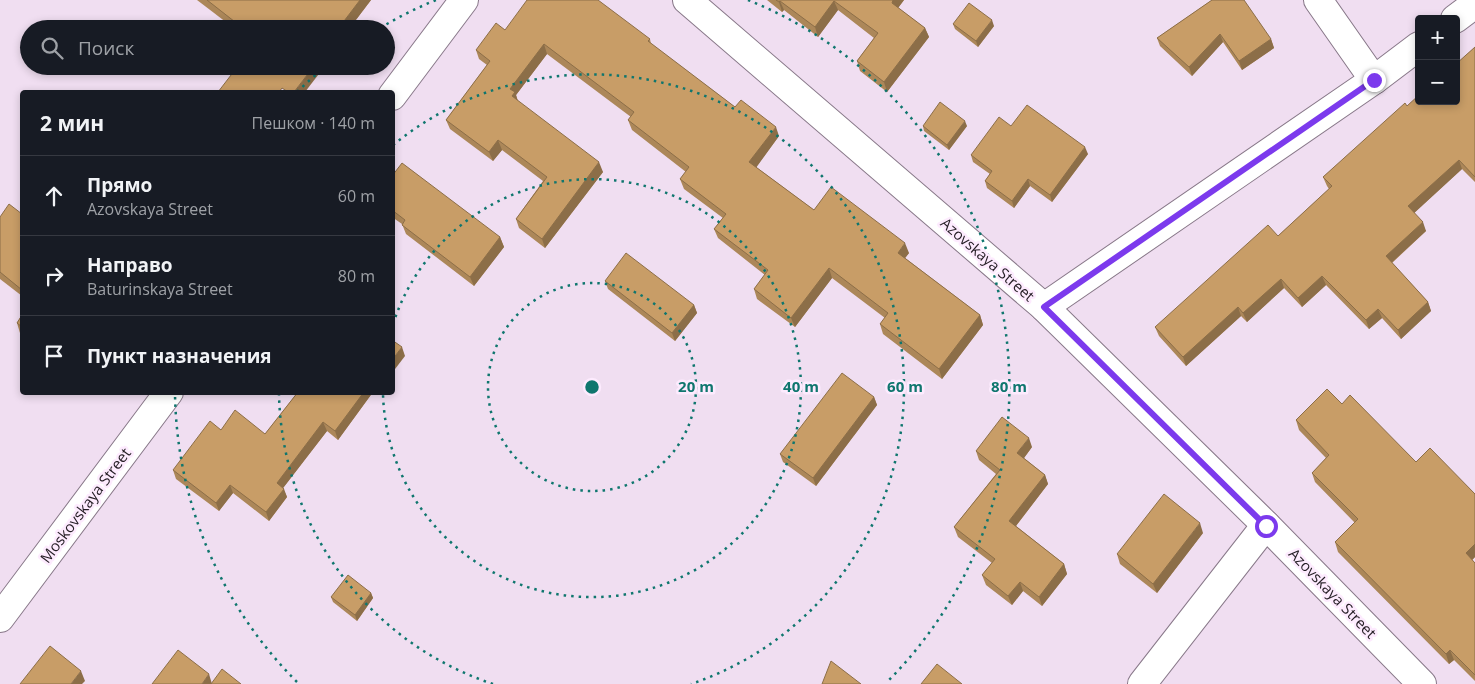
<!DOCTYPE html>
<html lang="ru">
<meta charset="utf-8">
<style>
:root{--surface:#171b24;--page:#242831;--text:#f1f3f6;--muted:#9ea1a6;--line:#363941}
body{margin:0;font-family:"Open Sans",sans-serif;background:var(--page);color:var(--text)}
.controls{position:absolute;right:15px;top:15px;display:grid;overflow:hidden;border-radius:5px;box-shadow:0 2px 8px #0003}
.controls button{width:45px;height:45px;display:grid;place-items:center;padding:0;border:0;border-bottom:1px solid var(--line);background:var(--surface);color:var(--text);font:25px sans-serif}
.stop{position:absolute;width:15px;height:15px;margin:-11px;border:4px solid #7c3aed;border-radius:50%;background:#fff}
.stop.end{background:#7c3aed;border-color:#fff;box-shadow:0 1px 5px #0008}
.list{margin:0;padding:0;list-style:none}
h2{display:flex;justify-content:space-between;align-items:center;height:65px;margin:0;padding:0 20px;font-size:21px}
h2 small{font-size:16px;font-weight:400;color:var(--muted)}
.list li{display:grid;grid-template-columns:32px 1fr auto;gap:15px;align-items:center;box-sizing:border-box;height:80px;padding:0 20px;border-top:1px solid var(--line)}
.list b{display:block;font-size:19px;white-space:nowrap}
.list p{margin:0;font-size:16px;white-space:nowrap;color:var(--muted)}
.list em{font-size:16px;font-style:normal;color:var(--muted)}
.icon{flex:none;width:28px;height:28px;fill:none;stroke:currentColor;stroke-width:2;stroke-linecap:round;stroke-linejoin:round}
.map{position:relative;flex:none;width:1475px;height:684px;overflow:hidden}
.search{position:absolute;background:var(--surface);box-shadow:0 2px 8px #0003;left:20px;top:20px;width:375px;height:55px;display:flex;align-items:center;gap:12px;box-sizing:border-box;padding:0 18px;border-radius:28px;color:var(--muted);font-size:19px}
.panel{position:absolute;background:var(--surface);box-shadow:0 2px 8px #0003;left:20px;top:90px;width:375px;height:305px;border-radius:5px}
.map>svg:first-child{display:block}
.lines{fill:none;stroke-linecap:round;stroke-linejoin:round}
.street-casing{stroke:#887889;stroke-width:30}
.street{stroke:#fff;stroke-width:28}
.wall{fill:#ac8759}
.shaded-wall{fill:#8c6e48}
.building{fill:#c89d67;stroke:#8c6e48}
.route{stroke:#7c3aed;stroke-width:6}
.ring{fill:none;stroke:#0f766e;stroke-width:2.5;stroke-dasharray:2.5 5}
.labels{text-anchor:middle;dominant-baseline:central;stroke-width:5;stroke-linejoin:round;paint-order:stroke}
.street-label{font-size:15px;fill:#241d24;stroke:#fdebfe}
.centre{fill:#0f766e;stroke:#fdebfe;stroke-width:2.5}
.ring-label{font-size:15px;text-anchor:middle;font-weight:bold;fill:#0f766e;stroke:#fdebfe;stroke-width:5;stroke-linejoin:round;paint-order:stroke}
</style>
<div class="map">
<svg width="1475" height="684" viewBox="0 0 1475 684">
<rect width="100%" height="100%" fill="#f0def1"/>
<g class="lines">
<!-- street casing -->
<g class="street-casing">
<g id="street">
<path d="M687 0 1044 307 1266 525 1422 684"/>
<path d="M1318 0 1374 80"/>
<path d="M1455 19 1475 4"/>
<path d="M392 96 464 0"/>
<path d="M1044 307 1374 80 1419 46"/>
<path d="M0 618 169 392"/>
<path d="M1142 684 1266 525"/>
</g>
</g>
<!-- street -->
<use href="#street" class="street"/>
</g>
<!-- wall -->
<g class="wall">
<path d="M197 0H371L349 29H235Z"/>
<path d="M767 0H904L898 8 925 28 929 37 887 92 860 71 857 61 874 38 838 10 818 37 784 10 782 12Z"/>
<path d="M1212 0 1271 39 1274 48 1242 70 1223 42 1192 76 1160 46 1157 38Z"/>
<path d="M953 24 994 26 978 47 955 29Z"/>
<path d="M505 30 650 39 651 44 735 107 779 136 756 167 814 210 909 253 905 258 980 315 983 325 942 379 883 334 880 324 885 318 832 278 795 327 757 299 754 289 765 275 718 238 714 229 723 218 684 189 680 179 686 172 632 130 628 120 631 117 547 54 516 95 518 101 603 172 545 248 519 228 516 219 543 181 502 150 493 161 450 129 446 120 487 65 479 59 476 50Z"/>
<path d="M1475 47V182L1462 169 1414 213 1426 231 1392 263 1428 302 1431 311 1401 339 1382 318 1369 329 1326 285 1302 307 1284 288 1247 322 1241 316 1186 366 1159 336 1155 327 1278 236 1329 189 1327 186 1323 177 1407 106 1419 101Z"/>
<path d="M923 126H967L949 150 924 131Z"/>
<path d="M1011 126 1088 154 1052 202 1030 186 1014 208 987 188 985 181 990 174 973 162 971 155Z"/>
<path d="M392 176 500 237 504 247 474 286 406 234 402 224 392 217Z"/>
<path d="M22 214V296L0 279V217Z"/>
<path d="M605 281 694 305 697 313 675 341 608 289Z"/>
<path d="M22 315V334L20 333 17 323Z"/>
<path d="M298 392H373L338 440 327 431 283 488 287 497 269 521 233 493 219 511 176 479 173 470 221 430 265 434Z"/>
<path d="M874 397 877 405 816 486 783 462 780 454Z"/>
<path d="M1342 404 1416 462 1475 494V557L1472 560 1475 563V681L1454 660 1449 664 1338 552 1335 542 1355 523 1315 482 1312 473 1326 458 1299 430 1296 420Z"/>
<path d="M1032 447 1024 458 1045 475 1048 484 1016 526 1064 564 1067 574 1042 606 1023 591 1012 605 986 585 982 575 992 563 958 537 954 527 996 474 979 460 976 451Z"/>
<path d="M1203 533 1157 593 1120 564 1117 554Z"/>
<path d="M371 593 373 598 357 621 333 602 331 597Z"/>
</g>
<!-- shaded-wall -->
<g class="shaded-wall">
<path d="M360 0H371L349 29H338Z"/>
<path d="M893 0H904L895 12 892 3Z"/>
<path d="M780 1 784 10 782 12 779 2Z"/>
<path d="M834 1 838 10 818 37 815 27Z"/>
<path d="M992 20 994 26 978 47 976 41Z"/>
<path d="M925 28 929 37 887 92 884 82Z"/>
<path d="M1220 34 1223 42 1192 76 1189 67Z"/>
<path d="M1271 39 1274 48 1242 70 1239 61Z"/>
<path d="M544 44 547 54 516 95 518 102 512 96 510 89Z"/>
<path d="M314 66H325L305 92H294Z"/>
<path d="M965 121 967 126 949 150 947 145Z"/>
<path d="M776 127 779 136 753 172 749 162Z"/>
<path d="M498 140 502 150 493 161 489 152Z"/>
<path d="M1085 147 1088 154 1052 202 1050 195Z"/>
<path d="M1459 160 1462 169 1412 215 1408 206Z"/>
<path d="M599 162 603 172 545 248 542 239Z"/>
<path d="M1028 179 1030 186 1014 208 1012 201Z"/>
<path d="M1423 222 1426 231 1389 265 1386 256Z"/>
<path d="M500 237 504 247 474 286 470 277Z"/>
<path d="M905 243 909 253 902 262 898 253Z"/>
<path d="M829 268 832 278 795 327 791 318Z"/>
<path d="M1322 276 1326 285 1302 307 1298 298Z"/>
<path d="M1281 279 1284 288 1247 322 1243 313Z"/>
<path d="M1428 302 1431 311 1401 339 1398 330Z"/>
<path d="M694 305 697 313 675 341 672 333Z"/>
<path d="M1238 307 1241 316 1186 366 1183 357Z"/>
<path d="M1378 309 1382 318 1369 329 1366 320Z"/>
<path d="M980 315 983 325 942 379 939 369Z"/>
<path d="M402 347 405 356 392 373V360Z"/>
<path d="M364 392H373L338 440 335 431Z"/>
<path d="M874 397 877 405 816 486 813 478Z"/>
<path d="M323 422 327 431 280 492 277 483Z"/>
<path d="M1029 438 1032 447 1021 462 1017 453Z"/>
<path d="M1045 475 1048 484 1012 531 1009 521Z"/>
<path d="M230 485 233 493 219 511 216 503Z"/>
<path d="M284 489 287 497 269 521 266 512Z"/>
<path d="M1200 523 1203 533 1157 593 1153 584Z"/>
<path d="M1475 544V557L1469 563 1466 553Z"/>
<path d="M1064 564 1067 574 1042 606 1039 597Z"/>
<path d="M1020 582 1023 591 1012 605 1008 596Z"/>
<path d="M371 593 373 598 357 621 355 615Z"/>
<path d="M1450 650 1454 660 1449 664 1446 654Z"/>
<path d="M81 671 85 681 82 684H71Z"/>
<path d="M209 674 212 684H202Z"/>
</g>
<!-- building -->
<g class="building">
<path d="M207 0H360L338 29H244Z"/>
<path d="M527 0H598L650 39 648 41 735 107 741 100 776 127 749 162 814 210 831 187 905 243 898 253 980 315 939 369 880 324 888 313 829 268 791 318 754 289 768 270 714 229 726 214 680 179 689 167 628 120 634 112 544 44 510 89 515 92 512 96 599 162 542 239 516 219 547 177 498 140 489 152 446 120 490 61 476 50 496 23 505 30Z"/>
<path d="M776 0H893L892 3 925 28 884 82 857 61 878 33 834 1 815 27 780 1 779 2Z"/>
<path d="M1212 0H1244L1271 39 1239 61 1220 34 1189 67 1157 38Z"/>
<path d="M969 3 992 20 976 41 953 24Z"/>
<path d="M1475 47V177L1459 160 1408 206 1423 222 1386 256 1428 302 1398 330 1378 309 1366 320 1322 276 1298 298 1281 279 1243 313 1238 307 1183 357 1155 327 1268 225 1278 236 1332 186 1323 177 1405 103 1407 106 1419 95V101H1456V64Z"/>
<path d="M238 66H314L294 92H288L282 88 279 92H218Z"/>
<path d="M940 102 965 121 947 145 923 126Z"/>
<path d="M1027 105 1085 147 1050 195 1028 179 1012 201 985 181 992 171 971 155 999 117 1011 126Z"/>
<path d="M402 163 500 237 470 277 402 225 405 220 392 210V176Z"/>
<path d="M9 204 22 214V290L0 272V217Z"/>
<path d="M626 253 694 305 672 333 605 281Z"/>
<path d="M22 315V327L17 323Z"/>
<path d="M392 340 402 347 392 360Z"/>
<path d="M842 373 874 397 813 478 780 454Z"/>
<path d="M1327 389 1342 404 1350 395 1416 462 1430 448 1475 494V544L1466 553 1475 563V675L1450 650 1446 654 1335 542 1358 519 1312 473 1329 455 1296 420Z"/>
<path d="M298 392H364L335 431 323 422 277 483 284 489 266 512 230 485 216 503 173 470 210 421 221 430 235 410 265 434Z"/>
<path d="M1002 417 1029 438 1017 453 1045 475 1009 521 1064 564 1039 597 1020 582 1008 596 982 575 995 559 954 527 1000 470 976 451Z"/>
<path d="M1164 494 1200 523 1153 584 1117 554Z"/>
<path d="M348 575 371 593 355 615 331 597Z"/>
<path d="M50 646 81 671 71 684H20Z"/>
<path d="M178 650 209 674 202 684H152Z"/>
<path d="M831 661 861 684H822Z"/>
<path d="M937 664 962 684H921Z"/>
<path d="M222 669 241 684H211Z"/>
</g>
<g class="lines">
<!-- route -->
<path class="route" d="M1266 526 1044 307 1374 80"/>
</g>
<!-- distance rings -->
<g class="ring">
<circle cx="592" cy="387" r="104"/>
<path d="M393 324A209 209 0 1 1 383 394"/>
<path d="M493 684A313 313 0 0 1 279 395M393 145A313 313 0 1 1 691 684"/>
<path d="M297 682A417 417 0 0 1 175 394M297 92A417 417 0 0 1 324 68M380 28A417 417 0 0 1 436 0M748 0A417 417 0 0 1 887 682"/>
</g>
<g class="labels">
<!-- street labels -->
<g class="street-label">
<text transform="translate(988 259) rotate(41)">Azovskaya Street</text>
<text transform="translate(85 505) rotate(-53)">Moskovskaya Street</text>
<text transform="translate(1333 593) rotate(46)">Azovskaya Street</text>
</g>
</g>
<circle cx="592" cy="387" r="8" class="centre"/>
<g class="ring-label">
<text x="696" y="392">20 m</text>
<text x="801" y="392">40 m</text>
<text x="905" y="392">60 m</text>
<text x="1009" y="392">80 m</text>
</g>
</svg>
<div class="controls">
<button>+</button>
<button>−</button>
</div>
<div class="stop" style="left:1266px;top:526px"></div>
<div class="stop end" style="left:1374px;top:80px"></div>
<div class="search"><svg class="icon" aria-label="search" viewBox="0 0 24 24"><circle cx="10" cy="10" r="6"/><path d="M15 15l6 6"/></svg>Поиск</div>
<section class="panel">
<h2>2 мин<small>Пешком · 140 m</small></h2>
<ul class="list">
<li><svg class="icon" aria-label="ahead" viewBox="0 0 24 24"><path d="M12 20V5M6 11l6-6 6 6"/></svg><div><b>Прямо</b><p>Azovskaya Street</p></div><em>60 m</em></li>
<li><svg class="icon" aria-label="right" viewBox="0 0 24 24"><path d="M7 20v-9h11M14 6l5 5-5 5"/></svg><div><b>Направо</b><p>Baturinskaya Street</p></div><em>80 m</em></li>
<li><svg class="icon" aria-label="arrive" viewBox="0 0 24 24"><path d="M6 21V4h12l-3 4 3 4H6"/></svg><div><b>Пункт назначения</b></div></li>
</ul>
</section>
</div>
